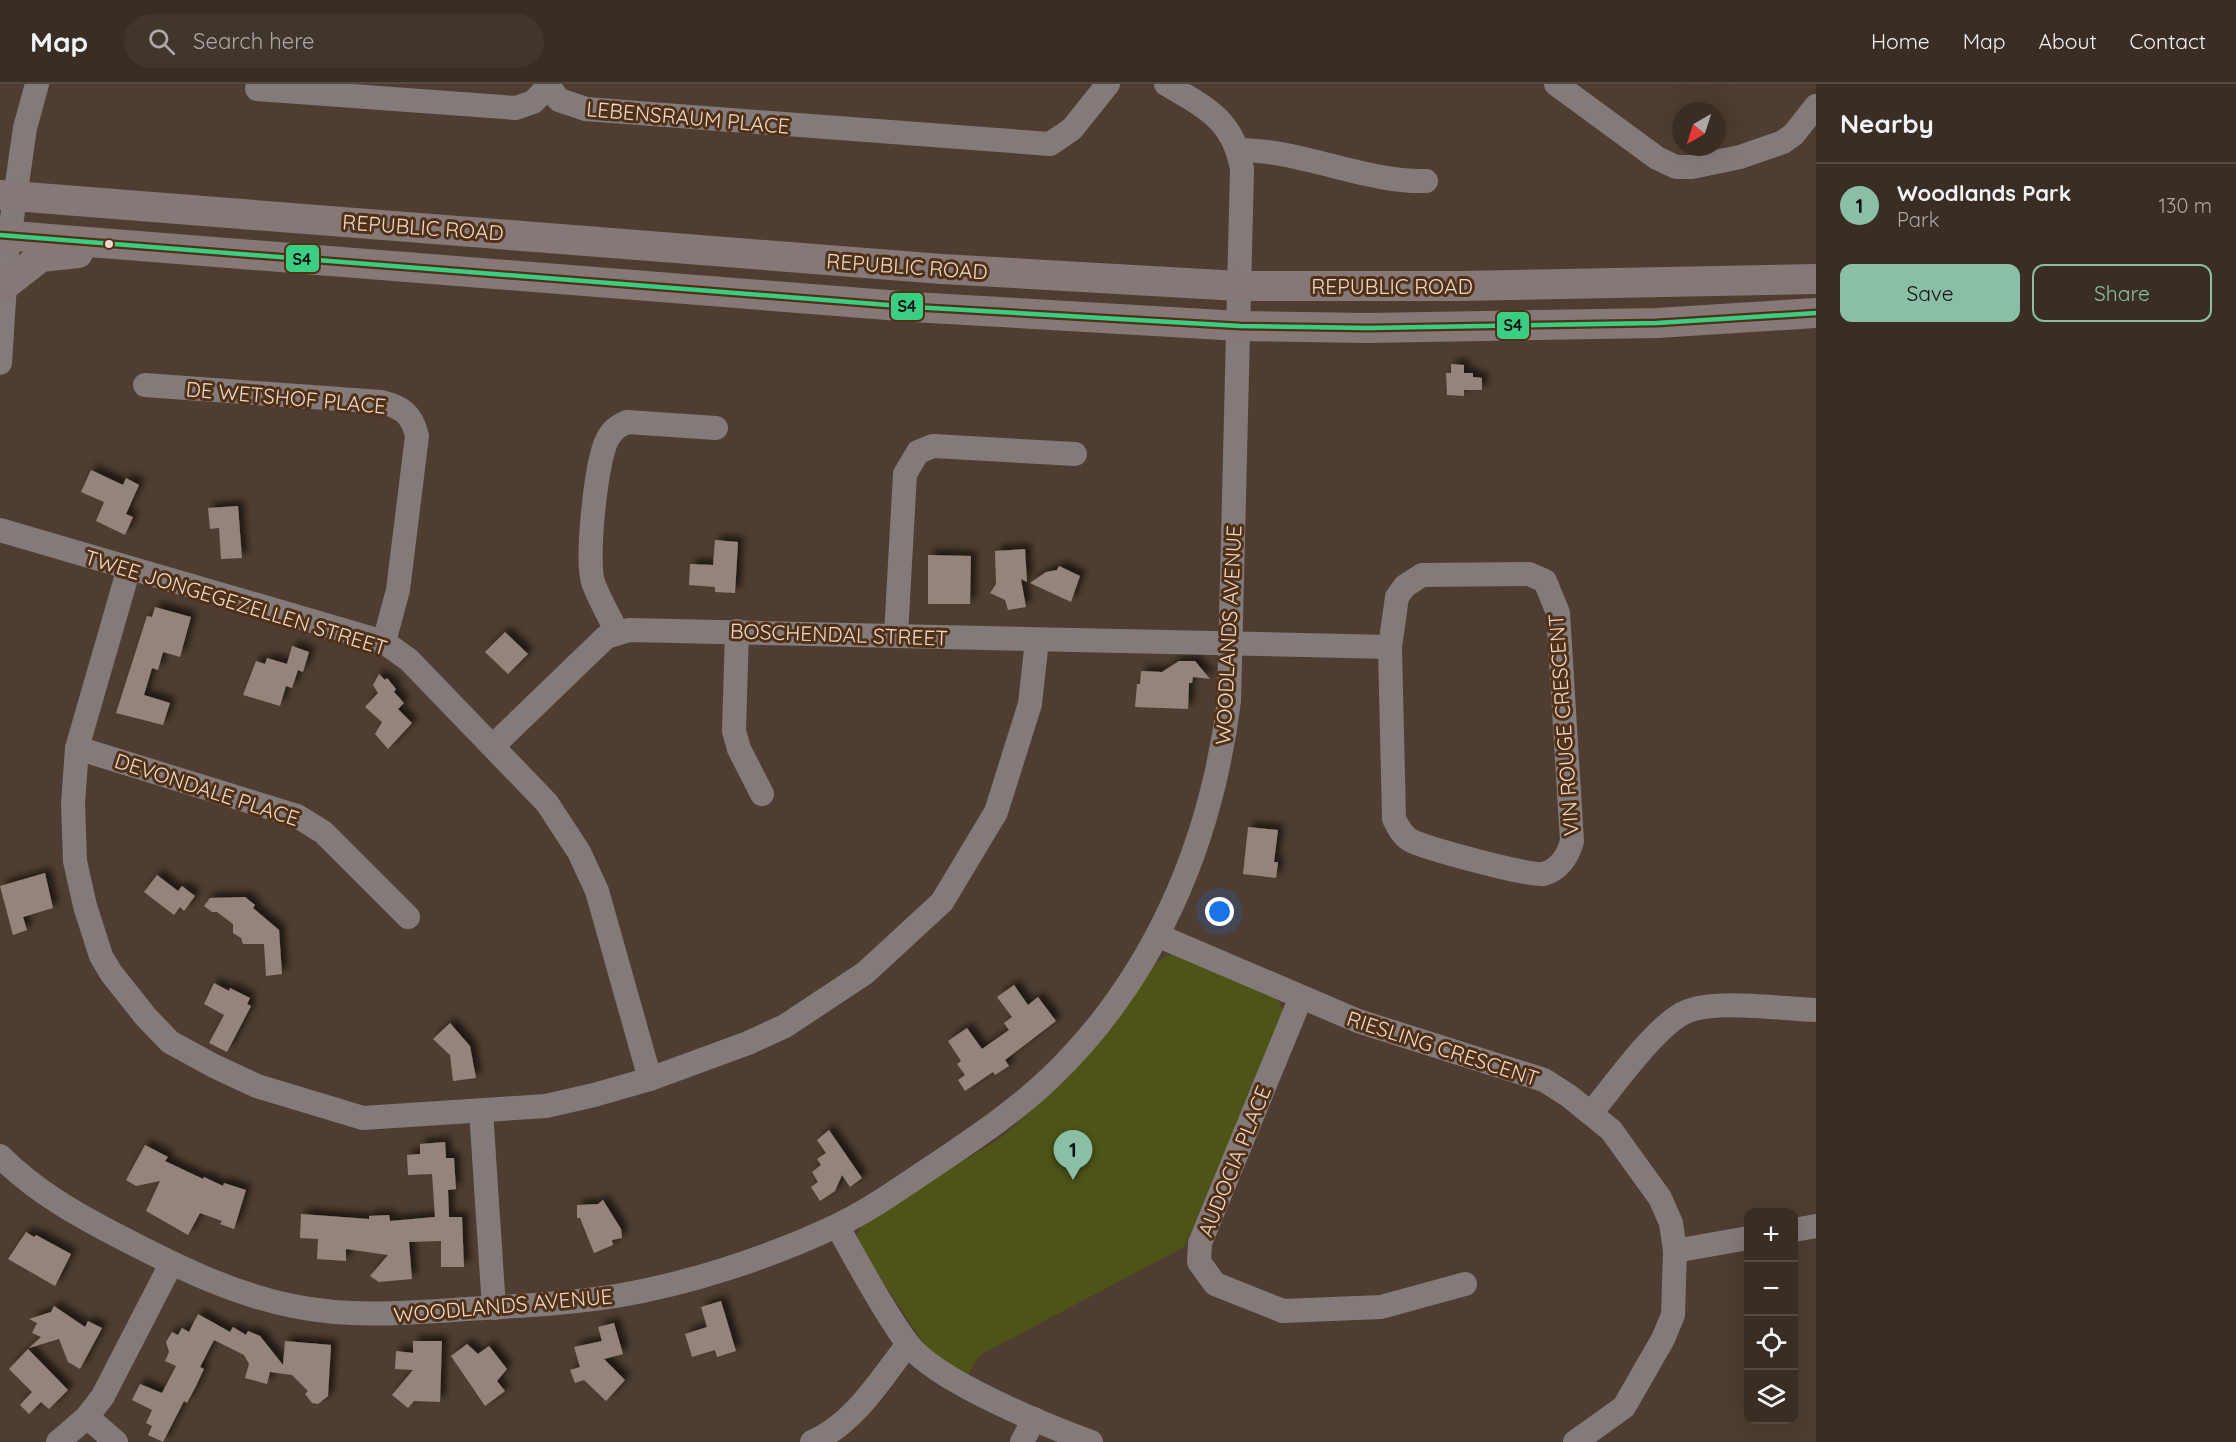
<!DOCTYPE html>
<meta charset="utf-8">
<style>
:root{--surface:#3a2e24;--page:#41362c;--text:#f1f3f6;--muted:#aba8a6;--line:#544a41;--accent:#8abfa5}
body{margin:0;font-family:Quicksand,sans-serif;background:var(--page);color:var(--text)}
.controls{position:absolute;right:18px;bottom:18px;display:grid;overflow:hidden;border-radius:12px;box-shadow:0 6px 24px #0002}
.controls button{width:54px;height:54px;display:grid;place-items:center;padding:0;border:0;border-bottom:2px solid var(--line);background:var(--surface);color:var(--text);font:30px sans-serif}
.compass{position:absolute;left:1672px;top:18px;width:54px;height:54px;border-radius:50%;background:var(--surface);box-shadow:0 6px 24px #0002;rotate:219deg}
.you{position:absolute;left:1220px;top:828px;width:21px;height:21px;margin:-15px;border:4px solid #fff;border-radius:50%;background:#1a73e8;box-shadow:0 0 0 9px #1a73e833}
.badge{display:grid;place-items:center;width:39px;height:39px;border-radius:50%;background:var(--accent);color:#111;font-size:20px;font-weight:700}
.pin{position:absolute;translate:-50% -50px;filter:drop-shadow(0 2px 3px #0008)}
.pin::after{content:'';position:absolute;top:32px;width:21px;height:18px;background:inherit;clip-path:polygon(0 0,100% 0,50% 100%)}
.list{margin:0;padding:0;list-style:none}
h2{display:flex;justify-content:space-between;align-items:center;height:78px;margin:0;padding:0 24px;font-size:26px}
h2 small{font-size:20px;font-weight:400;color:var(--muted)}
.list li{display:grid;grid-template-columns:39px 1fr auto;gap:18px;align-items:center;box-sizing:border-box;height:84px;padding:0 24px;border-top:2px solid var(--line)}
.list b{display:block;font-size:22px;white-space:nowrap}
.list p{margin:0;font-size:20px;white-space:nowrap;color:var(--muted)}
.list em{font-size:20px;font-style:normal;color:var(--muted)}
.actions{display:flex;gap:12px;padding:18px 24px}
.actions a{flex:1;padding:14px 0;border:2px solid var(--accent);border-radius:12px;text-align:center;font-size:21px;color:var(--accent)}
.actions .main{background:var(--accent);color:#111}
.icon{flex:none;width:33px;height:33px;fill:none;stroke:currentColor;stroke-width:2;stroke-linecap:round;stroke-linejoin:round}
.map{position:relative;flex:none;width:1816px;height:1358px;overflow:hidden}
header{display:flex;align-items:center;gap:36px;box-sizing:border-box;height:84px;padding:0 30px;background:var(--surface);border-bottom:2px solid var(--line)}
header strong{font-size:28px}
nav{display:flex;gap:33px;margin-inline-start:auto;font-size:21px}
.search{width:420px;height:54px;background:var(--page);display:flex;align-items:center;gap:15px;box-sizing:border-box;padding:0 21px;border-radius:33px;color:var(--muted);font-size:22px}
main{display:flex}
aside{flex:1;background:var(--surface)}
.map>svg:first-child{display:block}
.green{fill:#4e5418}
.building{fill:#94847b;filter:url(#shadow)}
.lines{fill:none;stroke-linecap:round;stroke-linejoin:round}
.minor{stroke:#837a7a;stroke-width:24}
.major{stroke:#857876;stroke-width:30}
.bus-1-casing{stroke:#503118;stroke-width:9}
.bus-1{stroke:#3ace82;stroke-width:4.5}
.bus-dot{fill:#edd9cb;stroke:#503118;stroke-width:2}
.labels{text-anchor:middle;dominant-baseline:central;stroke-width:6;stroke-linejoin:round;paint-order:stroke}
.street-label{font-size:21px;fill:#edd9cb;stroke:#503118}
.line-badge{stroke:#503118;stroke-width:2}
.pale-badge-label{font-size:16px;text-anchor:middle;font-weight:bold;fill:#111}
</style>
<header>
<strong>Map</strong>
<div class="search"><svg class="icon" aria-label="search" viewBox="0 0 24 24"><circle cx="10" cy="10" r="6"/><path d="M15 15l6 6"/></svg>Search here</div>
<nav><a>Home</a><a>Map</a><a>About</a><a>Contact</a></nav>
</header>
<main>
<div class="map">
<svg width="1816" height="1358" viewBox="0 0 1816 1358">
<defs>
<filter id="shadow"><feDropShadow dx="5.5" dy="-5.5" stdDeviation="3" flood-color="#0009"/></filter>
</defs>
<rect width="100%" height="100%" fill="#4e3d30"/>
<!-- green -->
<path class="green" d="M1175 868 1276 914 1287 933 1184 1163 980 1271 967 1292 930 1269 855 1155 866 1135 998 1056 1069 993 1158 877Z"/>
<!-- building -->
<g class="building">
<path d="M1451 280 1464 281V289H1473V293L1482 294V306H1464V312L1447 311 1446 289H1451Z"/>
<path d="M91 386 123 401 126 394 139 401 126 430 133 433 125 451 96 437 104 418 81 408Z"/>
<path d="M238 422 242 474 221 475 219 444 210 445 208 424Z"/>
<path d="M715 456 738 458 735 509 715 508V503L689 501 690 480 713 481Z"/>
<path d="M1025 465 1027 498 1021 495 1026 523 1008 526 1005 516 990 509 996 500 995 467Z"/>
<path d="M928 471 971 472 970 520H928Z"/>
<path d="M1059 482 1080 492 1071 518 1030 499 1046 488 1057 486Z"/>
<path d="M155 523 191 533 180 573 163 568 158 586 152 584 144 611 170 619 163 641 116 629 147 532 152 533Z"/>
<path d="M505 548 528 570 508 590 485 568Z"/>
<path d="M292 562 309 568 303 588 298 586 292 604 286 602 280 622 243 611 256 577 265 580 267 574 287 580Z"/>
<path d="M1179 577H1195L1210 595 1193 593 1192 599H1189L1188 625 1135 623 1137 600H1140L1141 587 1162 588Z"/>
<path d="M379 590 385 596 387 594 396 605 394 608 404 619 398 625 412 639 388 665 375 650 382 638 365 623 378 609 373 601Z"/>
<path d="M1248 743 1278 746 1274 778H1278L1276 794 1243 790Z"/>
<path d="M45 789 53 824 23 833 27 846 13 851 0 802Z"/>
<path d="M157 791 178 807 182 802 195 812 184 827 180 823 174 831 144 808Z"/>
<path d="M245 813 255 821 253 824 279 846 282 890 266 892 264 860H243L241 854 233 849V840L217 828H212L204 822 210 814Z"/>
<path d="M214 899 229 907 230 904 250 914 247 920 251 922 227 968 209 959 224 931 204 920Z"/>
<path d="M1014 901 1028 921 1038 913 1056 937 1005 976 1009 982 995 991 993 988 965 1007 958 996 965 991 957 980 961 977 948 957 967 944 982 965 1009 946 1004 939 1012 933 997 913Z"/>
<path d="M450 939 470 962 476 994 453 997 450 971 433 955Z"/>
<path d="M829 1046 862 1094 850 1103 842 1091 835 1107 820 1117 811 1103 818 1098 812 1088 821 1081 817 1075 826 1069 817 1056Z"/>
<path d="M445 1058 446 1074H454L456 1105 448 1106 449 1133H462L464 1183H441V1157L409 1158 412 1195 379 1198 370 1192 388 1171 346 1165V1177L317 1175 318 1155 300 1154 301 1130 369 1135V1132L389 1131 390 1137 435 1133 432 1090 408 1091 407 1071 420 1070V1060Z"/>
<path d="M145 1061 168 1073 165 1077 203 1095 204 1093 223 1102 224 1099 246 1106 234 1145 220 1140 222 1137 200 1129 188 1151 146 1127 160 1097 136 1102 126 1096Z"/>
<path d="M603 1116 621 1145 622 1154 612 1156 613 1161 594 1169 580 1134H577V1121L598 1120Z"/>
<path d="M26 1148 34 1153 36 1151 71 1170 55 1202 8 1175Z"/>
<path d="M721 1217 736 1267 717 1273 715 1266 692 1273 685 1250 707 1243 701 1223Z"/>
<path d="M54 1222 85 1243 88 1237 102 1244 80 1285 68 1278 59 1255 29 1264 41 1253 32 1249 37 1239 29 1235 51 1228Z"/>
<path d="M198 1230 230 1248 233 1243 246 1251 248 1247 260 1252 283 1281 285 1257 331 1261 328 1312 318 1320 312 1319 305 1310 308 1307 292 1291 270 1288 267 1300 245 1294 249 1280 244 1271 214 1256 200 1283 204 1285 196 1302 187 1319 184 1317 163 1358 148 1351 152 1342 146 1339 152 1326 132 1316 140 1300 162 1309 176 1282 165 1277 169 1268 166 1258 172 1248 178 1251 182 1244 189 1248Z"/>
<path d="M614 1239 623 1270 604 1275 625 1296 606 1317 584 1296 575 1299 570 1286 580 1283 574 1263 602 1257 598 1243Z"/>
<path d="M413 1257H442L440 1318 414 1317 408 1324 392 1311 413 1286 395 1285 396 1267 413 1269Z"/>
<path d="M467 1260 478 1270 489 1262 507 1285 497 1297 505 1307 485 1322 451 1272Z"/>
<path d="M28 1265 68 1306 49 1325 41 1318 29 1330 20 1321 32 1308 9 1285Z"/>
</g>
<g class="lines">
<!-- minor -->
<g class="minor">
<path d="M547 0 559 16 586 25 1050 60 1072 45 1108 0"/>
<path d="M1556 0 1657 74 1676 83H1692L1740 73 1783 58 1794 50 1816 22"/>
<path d="M257 5 516 24 533 18 548 3"/>
<path d="M1239 66C1302 66 1367 99 1426 97"/>
<path d="M0 279 7 169 25 44 37 0"/>
<path d="M145 301 381 318C402 323 412 330 417 352L398 506 384 558"/>
<path d="M0 446 384 558 409 576 547 719 579 768 597 807 650 995"/>
<path d="M129 484 77 664 73 720 75 777 85 822 101 872 111 889 146 933 170 958 214 982 257 1002 363 1034 546 1022 594 1011 650 995 748 959 785 942 865 889 942 818 996 728 1030 620 1037 556"/>
<path d="M1529 490 1545 497 1558 529 1572 757C1568 772 1559 786 1543 790 1532 793 1424 764 1410 756 1402 751 1398 743 1394 735L1390 563 1397 513 1405 502 1422 491Z"/>
<path d="M737 547 734 647 739 665 762 710"/>
<path d="M617 548C609 532 599 515 593 498 586 474 596 378 607 356 612 346 618 342 627 338L716 344"/>
<path d="M896 551 905 390 918 368 933 362 1075 370"/>
<path d="M493 662 606 553 629 546 1390 563"/>
<path d="M77 664 297 732 323 748 408 833"/>
<path d="M1159 852 1358 937 1544 996 1569 1012 1611 1046 1660 1114 1671 1139 1675 1167 1673 1231 1663 1255 1624 1323 1575 1358"/>
<path d="M1301 913 1200 1159 1199 1178 1215 1200 1283 1227 1381 1223 1465 1200"/>
<path d="M481 1027 494 1224"/>
<path d="M1591 1029C1613 1003 1658 938 1688 927 1718 915 1782 925 1816 926"/>
<path d="M0 1072C36 1108 79 1132 124 1155 178 1183 233 1210 293 1222 350 1234 408 1229 466 1225 516 1222 566 1220 616 1212 688 1200 768 1174 834 1143 869 1127 903 1102 935 1081 975 1054 1014 1028 1049 995 1154 895 1211 760 1229 617L1242 85C1233 35 1206 24 1166 0"/>
<path d="M837 1142C858 1178 883 1227 908 1260 936 1297 1045 1341 1091 1358"/>
<path d="M1794 1146 1816 1142"/>
<path d="M1675 1167 1748 1154"/>
<path d="M87 1333 116 1358"/>
<path d="M58 1358 87 1333 103 1312 171 1180"/>
<path d="M812 1358C855 1339 880 1296 908 1260"/>
<path d="M1022 1358 1034 1335"/>
</g>
<!-- major -->
<g class="major">
<path d="M0 111 942 185 1239 202H1458L1816 195"/>
<path d="M0 151 913 223 1240 242 1368 244 1657 239 1816 229"/>
<path d="M5 201 41 173 78 169"/>
</g>
<!-- bus-1 casing -->
<g class="bus-1-casing">
<path id="bus-1" d="M0 151 913 223 1240 242 1368 244 1657 239 1816 229"/>
</g>
<!-- bus-1 -->
<use href="#bus-1" class="bus-1"/>
</g>
<!-- markers -->
<circle class="bus-dot" cx="109" cy="160" r="5"/>
<g class="labels">
<!-- street labels -->
<g class="street-label">
<text transform="translate(688 33) rotate(5)">LEBENSRAUM PLACE</text>
<text transform="translate(423 143) rotate(4)">REPUBLIC ROAD</text>
<text transform="translate(907 182) rotate(4)">REPUBLIC ROAD</text>
<text x="1392" y="202">REPUBLIC ROAD</text>
<text transform="translate(286 313) rotate(5)">DE WETSHOF PLACE</text>
<text transform="translate(236 518) rotate(17)">TWEE JONGEGEZELLEN STREET</text>
<text transform="translate(839 550) rotate(2)">BOSCHENDAL STREET</text>
<text transform="translate(1228 551) rotate(-87)">WOODLANDS AVENUE</text>
<text transform="translate(1563 641) rotate(-94)">VIN ROUGE CRESCENT</text>
<text transform="translate(207 705) rotate(18)">DEVONDALE PLACE</text>
<text transform="translate(1443 964) rotate(18)">RIESLING CRESCENT</text>
<text transform="translate(1234 1077) rotate(-68)">AUDOCIA PLACE</text>
<text transform="translate(503 1221) rotate(-5)">WOODLANDS AVENUE</text>
</g>
</g>
<g class="line-badge">
<rect x="285" y="160" width="35" height="29" rx="6" fill="#3ace82"/>
<rect x="890" y="208" width="34" height="29" rx="6" fill="#3ace82"/>
<rect x="1496" y="227" width="34" height="29" rx="6" fill="#3ace82"/>
</g>
<g class="pale-badge-label">
<text x="302" y="181">S4</text>
<text x="907" y="228">S4</text>
<text x="1513" y="247">S4</text>
</g>
</svg>
<div class="controls">
<button>+</button>
<button>−</button>
<button><svg class="icon" aria-label="locate" viewBox="0 0 24 24"><circle cx="12" cy="12" r="6"/><path d="M12 2v4M12 18v4M2 12h4M18 12h4"/></svg></button>
<button><svg class="icon" aria-label="layers" viewBox="0 0 24 24"><path d="M12 4l9 5-9 5-9-5zM3 14l9 5 9-5"/></svg></button>
</div>
<svg class="compass" viewBox="-18 -18 36 36"><path d="M0-13l5 13h-10z" fill="#e53935"/><path d="M0 13l5-13h-10z" fill="#aba8a6"/></svg>
<div class="you"></div>
<div class="pin badge" style="left:1073px;top:1096px">1</div>
</div>
<aside>
<h2>Nearby<small></small></h2>
<ul class="list">
<li><span class="badge">1</span><div><b>Woodlands Park</b><p>Park</p></div><em>130 m</em></li>
</ul>
<div class="actions"><a class="main">Save</a><a>Share</a></div>
</aside>
</main>
